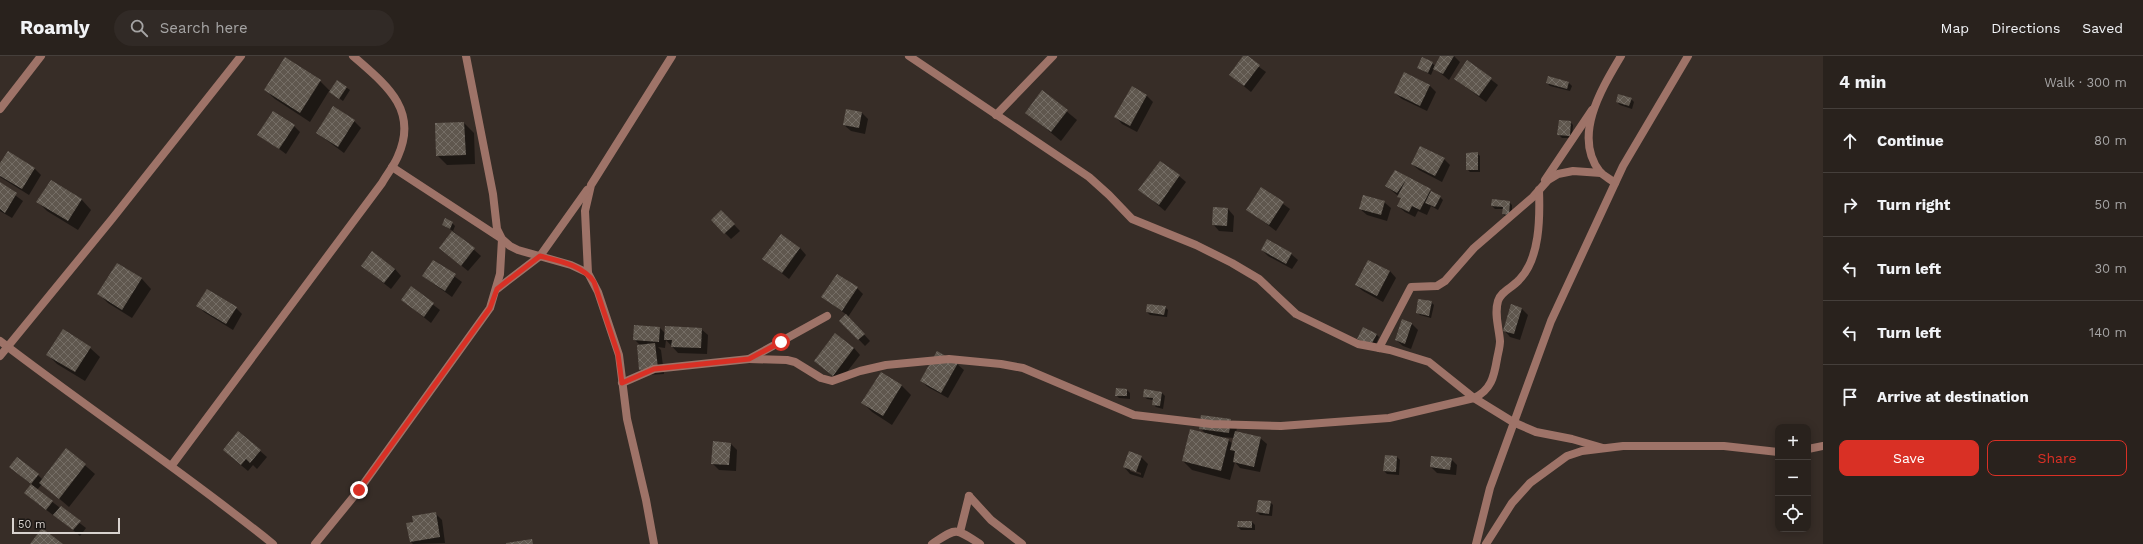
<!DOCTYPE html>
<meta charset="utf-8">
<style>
:root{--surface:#29221d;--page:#312a26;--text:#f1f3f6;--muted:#a5a4a4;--line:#453f3b;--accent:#d93025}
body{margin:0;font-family:"Work Sans",sans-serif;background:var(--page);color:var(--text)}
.controls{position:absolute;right:12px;bottom:12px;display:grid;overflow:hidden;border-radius:8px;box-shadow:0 2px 10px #0003}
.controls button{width:36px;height:36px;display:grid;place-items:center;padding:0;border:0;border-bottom:1px solid var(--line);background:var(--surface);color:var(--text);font:20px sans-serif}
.scale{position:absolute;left:12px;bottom:10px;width:108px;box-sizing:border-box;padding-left:4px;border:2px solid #d9d3cf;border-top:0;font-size:11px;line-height:14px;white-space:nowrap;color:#d9d3cf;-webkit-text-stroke:3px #1b1714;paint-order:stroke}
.stop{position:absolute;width:12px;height:12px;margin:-9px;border:3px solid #d93025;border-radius:50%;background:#fff}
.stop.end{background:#d93025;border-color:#fff;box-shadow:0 1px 4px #0008}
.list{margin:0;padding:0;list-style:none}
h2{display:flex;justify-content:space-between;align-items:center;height:52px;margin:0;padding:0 16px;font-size:17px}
h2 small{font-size:13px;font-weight:400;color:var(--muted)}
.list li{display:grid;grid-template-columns:26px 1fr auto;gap:12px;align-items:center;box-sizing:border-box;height:64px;padding:0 16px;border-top:1px solid var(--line)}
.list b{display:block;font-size:15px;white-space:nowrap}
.list em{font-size:13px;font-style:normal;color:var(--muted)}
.actions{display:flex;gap:8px;padding:12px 16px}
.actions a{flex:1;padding:9px 0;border:1px solid var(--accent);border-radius:8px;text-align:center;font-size:14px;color:var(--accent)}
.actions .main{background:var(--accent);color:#fff}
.icon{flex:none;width:22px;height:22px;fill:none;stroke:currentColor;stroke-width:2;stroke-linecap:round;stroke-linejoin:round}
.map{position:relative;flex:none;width:1823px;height:488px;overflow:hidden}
header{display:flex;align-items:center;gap:24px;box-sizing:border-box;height:56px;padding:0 20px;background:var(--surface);border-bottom:1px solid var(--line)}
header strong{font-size:19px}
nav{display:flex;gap:22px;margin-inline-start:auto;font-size:14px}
.search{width:280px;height:36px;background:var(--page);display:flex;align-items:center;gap:10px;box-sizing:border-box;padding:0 14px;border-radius:22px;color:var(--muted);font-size:15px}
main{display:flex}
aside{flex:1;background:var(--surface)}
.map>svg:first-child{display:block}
.shadow{fill:#0007;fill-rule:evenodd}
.building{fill:url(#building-cross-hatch)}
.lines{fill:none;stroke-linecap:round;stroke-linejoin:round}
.street{stroke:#9e7368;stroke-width:8}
.route{stroke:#d93025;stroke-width:5}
</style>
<header>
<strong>Roamly</strong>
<div class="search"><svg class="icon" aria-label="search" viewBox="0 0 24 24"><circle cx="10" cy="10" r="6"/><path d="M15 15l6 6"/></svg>Search here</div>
<nav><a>Map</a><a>Directions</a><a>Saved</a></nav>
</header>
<main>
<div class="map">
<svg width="1823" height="488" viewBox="0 0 1823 488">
<defs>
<pattern id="building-cross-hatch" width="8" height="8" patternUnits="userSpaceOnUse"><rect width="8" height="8" fill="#5f574e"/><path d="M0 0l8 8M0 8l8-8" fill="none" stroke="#756e66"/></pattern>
</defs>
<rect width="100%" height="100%" fill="#372d27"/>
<!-- shadow -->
<g class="shadow">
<path d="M1244 0 1266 16 1251 36 1230 19Z"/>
<path d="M1441 0H1454L1460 6 1449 24 1434 12 1431 19 1418 12 1432 7 1435 10Z"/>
<path d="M285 3 320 25 330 35 337 25 350 34 343 45 329 35 310 66 275 43 265 34Z"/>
<path d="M1467 5 1498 29 1486 46 1455 23Z"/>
<path d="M1405 17 1430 30 1436 36 1427 55 1402 43 1395 37Z"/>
<path d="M1549 21 1569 27 1572 30 1570 35 1550 30 1547 27Z"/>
<path d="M1132 32 1147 40 1153 46 1137 76 1122 68 1116 61Z"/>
<path d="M1042 35 1077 64 1061 85 1026 56Z"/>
<path d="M1631 43 1634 46 1632 53 1620 49 1617 46Z"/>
<path d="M847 54 862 57 868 63 865 78 851 75 844 69Z"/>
<path d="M354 65 361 72 344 97 317 77Z"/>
<path d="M1570 66 1573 69 1572 82H1562L1559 79Z"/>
<path d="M464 67 474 77 475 108 447 109 437 99 436 68Z"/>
<path d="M294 70 300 76 286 98 259 78Z"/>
<path d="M8 96 35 113 41 119 29 139 0 121V109Z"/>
<path d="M1477 97 1480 100V116H1470L1467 113Z"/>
<path d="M1444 103 1450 109 1442 126 1419 114 1412 108Z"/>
<path d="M1395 116 1440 141 1443 144 1438 154 1431 150 1427 159 1418 155 1415 161 1405 156 1398 150 1402 143 1386 130Z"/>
<path d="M1179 120 1186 126 1165 155 1140 134Z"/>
<path d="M51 125 82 144 91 154 78 174 47 155 38 146Z"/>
<path d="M0 128 23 145 12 162 0 155Z"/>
<path d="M1261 132 1290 153 1276 175 1247 153Z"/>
<path d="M1384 146 1391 152 1387 165 1367 159 1360 153Z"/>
<path d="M1509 146 1512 149V161H1506L1503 158 1504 153H1495L1492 150Z"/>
<path d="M1228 153 1234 160 1233 176 1219 175 1213 168Z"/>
<path d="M721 155 740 175 731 183 712 164Z"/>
<path d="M452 167 455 170 453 175 443 169Z"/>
<path d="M453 175 481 200 468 215 440 192Z"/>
<path d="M800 192 806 199 789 223 764 203Z"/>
<path d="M1262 194 1291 198 1298 204 1292 213 1268 200Z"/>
<path d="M433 205 462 226 452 241 423 220Z"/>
<path d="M118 208 142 223 151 233 132 262 108 247 99 238Z"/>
<path d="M362 210 395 213 401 220 391 233Z"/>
<path d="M1390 215 1396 222 1383 246 1363 235 1356 229Z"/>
<path d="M411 232 440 254 431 267 402 244Z"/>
<path d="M857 232 863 238 848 261 870 285 865 290 841 265 847 259 822 241Z"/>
<path d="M1431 246 1434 249 1431 262 1420 259 1417 256Z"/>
<path d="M1512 249 1522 253 1528 259 1520 284 1510 281 1504 274Z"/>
<path d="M198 250 236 252 242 258 233 274 204 256Z"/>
<path d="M1165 251 1168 254 1167 261 1150 259 1147 256Z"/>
<path d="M1412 268 1418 274 1411 293 1403 290 1396 284Z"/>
<path d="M660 272 665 277 701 273 708 279 707 298 678 297 666 284 665 292 658 291 661 294 664 318 646 319 640 313V289L634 283Z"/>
<path d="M1376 278 1379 281 1374 292 1358 283Z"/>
<path d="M90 292 100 301 85 325 57 308 48 299Z"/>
<path d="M854 292 860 299 840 325 815 305Z"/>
<path d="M957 308 964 314 948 342 928 331 921 325Z"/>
<path d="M881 317 902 330 911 339 892 369 872 356 862 346Z"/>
<path d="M1117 333 1127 334 1130 337V343L1119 342 1116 339Z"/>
<path d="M1145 334 1162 337 1165 340 1163 353 1156 351 1153 348V344L1147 343 1144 340Z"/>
<path d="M1231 364 1237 371 1236 377 1260 382 1267 388 1260 416 1240 412 1235 406 1230 424 1192 414 1183 405 1206 378 1200 372ZM1223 381 1234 382 1233 388 1228 384 1222 382Z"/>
<path d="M238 376 267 401 257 413 253 409 248 415 230 400Z"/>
<path d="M731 388 737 394 736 415 719 414 712 407Z"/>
<path d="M66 393 95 418 69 451 42 428 37 434 86 472 80 480 54 458 53 459 32 443V429L10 411 38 419 42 423Z"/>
<path d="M1141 401 1148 408 1143 422 1130 418 1124 411ZM1130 413 1141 417V419L1130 415Z"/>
<path d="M1397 401 1400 404 1399 419 1387 418 1384 415Z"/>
<path d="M1451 403 1457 409 1456 419 1437 417 1431 411Z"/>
<path d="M1270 446 1273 449 1272 460 1260 459 1257 456Z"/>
<path d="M435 457 442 464 445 487 413 488 410 485 414 466Z"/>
<path d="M1252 466 1255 469V474H1241L1238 471Z"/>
</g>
<!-- building -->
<g class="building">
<path d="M1243 0H1248L1260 9 1244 30 1229 19Z"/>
<path d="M1440 0H1454L1443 18 1433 13Z"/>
<path d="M285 1 321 24 300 57 264 34Z"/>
<path d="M1422 1 1433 6 1428 17 1417 12Z"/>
<path d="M1467 4 1492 22 1479 40 1454 23Z"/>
<path d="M1404 16 1430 29 1420 50 1394 37Z"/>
<path d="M1548 20 1569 26 1567 33 1546 27Z"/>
<path d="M337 24 347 31 339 43 329 36Z"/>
<path d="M1132 30 1147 39 1130 70 1114 61Z"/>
<path d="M1042 34 1068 54 1051 76 1025 57Z"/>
<path d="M1618 38 1632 42 1629 50 1616 46Z"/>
<path d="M333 50 355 64 338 91 316 77Z"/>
<path d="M846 53 862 56 859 72 843 69Z"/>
<path d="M273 55 295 69 279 93 257 79Z"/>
<path d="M1559 64 1571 65 1570 80 1557 79Z"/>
<path d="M464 66 466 99 436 100 435 67Z"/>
<path d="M1420 90 1445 102 1435 120 1411 108Z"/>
<path d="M8 95 35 112 22 133 0 120V107Z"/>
<path d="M1478 96V114H1466V97Z"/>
<path d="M1160 105 1180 119 1159 149 1138 134Z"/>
<path d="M1395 114 1431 133 1420 154 1412 150 1409 156 1397 150 1401 142 1397 141 1406 124 1397 137 1385 130Z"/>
<path d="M51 124 82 143 68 165 36 146Z"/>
<path d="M0 126 17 137 5 157 0 153Z"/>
<path d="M1261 131 1284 146 1269 169 1246 154Z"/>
<path d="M1431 135 1441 140 1435 151 1425 147Z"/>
<path d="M1363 139 1385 145 1381 159 1359 153Z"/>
<path d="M1492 143 1510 145 1509 159 1502 158 1503 151 1491 150Z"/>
<path d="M1213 151 1228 152 1227 170 1212 169Z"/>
<path d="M721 154 735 168 724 178 711 164Z"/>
<path d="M445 162 453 166 450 173 442 169Z"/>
<path d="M452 175 475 192 461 210 439 192Z"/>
<path d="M781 178 800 192 782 217 762 203Z"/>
<path d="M1267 183 1292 197 1286 208 1261 194Z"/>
<path d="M372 195 395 213 384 227 361 210Z"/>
<path d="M433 204 456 218 445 235 422 220Z"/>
<path d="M1368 204 1390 215 1377 240 1355 229Z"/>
<path d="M117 207 142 222 122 254 97 238Z"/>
<path d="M837 218 858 231 842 255 821 241Z"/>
<path d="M411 230 434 247 424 261 401 244Z"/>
<path d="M207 233 237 251 226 268 196 250Z"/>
<path d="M1418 243 1432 245 1429 260 1416 257Z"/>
<path d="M1147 248 1166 250 1164 259 1146 256Z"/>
<path d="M1511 248 1522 252 1514 278 1503 275Z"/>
<path d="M846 258 865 278 858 284 839 265Z"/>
<path d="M1402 263 1412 267 1405 288 1395 284Z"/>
<path d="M634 269 660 271 659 286 633 284Z"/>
<path d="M665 270 702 272 701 292 671 291 672 284H664Z"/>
<path d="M1363 271 1377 278 1371 289 1357 283Z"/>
<path d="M63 273 91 291 75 316 46 299Z"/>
<path d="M835 277 854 292 833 320 814 305Z"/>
<path d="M655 287 658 312 639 314 637 289Z"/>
<path d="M937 295 958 307 941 337 920 325Z"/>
<path d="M881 316 902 329 883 360 861 347Z"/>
<path d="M1116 332 1127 333V340H1115Z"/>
<path d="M1144 333 1162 336 1160 350 1152 349 1153 342 1143 341Z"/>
<path d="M1201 359 1231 363 1229 377 1199 373Z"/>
<path d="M1190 373 1229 383 1221 415 1182 405Z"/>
<path d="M238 375 261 394 250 407 246 403 241 409 223 394Z"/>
<path d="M1235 375 1261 381 1254 411 1233 406 1235 395 1230 394Z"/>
<path d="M713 385 731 387 729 409 711 408Z"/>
<path d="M66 392 86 408 59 443 39 427Z"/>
<path d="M1129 395 1142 400 1136 416 1123 411Z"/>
<path d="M1385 399 1397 400 1396 416 1383 415Z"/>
<path d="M1431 400 1452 402 1450 414 1430 411Z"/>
<path d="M17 401 39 418 31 428 9 411Z"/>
<path d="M31 428 53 445 46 454 24 437Z"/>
<path d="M1258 444 1271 445 1269 458 1256 456Z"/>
<path d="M61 450 81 465 73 474 53 459Z"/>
<path d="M436 456 440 481 410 486 406 467 413 466 412 460Z"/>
<path d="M1238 465H1252V472L1237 471Z"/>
<path d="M42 472 63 488H30Z"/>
<path d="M532 483 533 488H506V487Z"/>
</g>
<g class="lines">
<!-- street -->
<g class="street">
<path d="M466 0 493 138 497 173 502 183 510 190 518 194 571 209 588 217 598 236 619 299 627 363 646 444 654 488"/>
<path d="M909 0 1089 121 1109 139 1132 163 1196 189 1232 207 1259 223 1296 258 1358 288 1390 294 1429 306 1474 342 1513 366 1536 376 1572 383 1603 392"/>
<path d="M0 53 41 0"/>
<path d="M996 59 1053 0"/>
<path d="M1545 124 1592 54"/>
<path d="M1615 127C1610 123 1604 120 1600 116 1572 80 1602 32 1621 0"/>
<path d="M588 217 585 155 591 129 672 0"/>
<path d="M497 233 540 200 587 134"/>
<path d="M0 285C90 354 185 417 273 488"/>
<path d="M1379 292 1411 231 1437 230 1445 225 1474 192 1533 141 1548 124 1558 118 1573 115 1601 117"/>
<path d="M0 300 112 163 241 0"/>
<path d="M749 303 787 304 795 306 821 322 832 325 860 315 886 309 949 303 1001 308 1023 312 1134 359 1211 368 1281 370 1389 362 1474 342C1491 334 1494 321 1497 303 1498 297 1500 291 1500 285 1499 272 1494 258 1498 245 1501 235 1512 232 1519 224 1540 203 1540 162 1539 134"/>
<path d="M622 327 654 313 749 303 827 260"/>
<path d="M1808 393 1823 390"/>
<path d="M172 409 382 127C387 118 394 110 398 100 419 53 385 28 353 0"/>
<path d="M969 440 991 464 1022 488"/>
<path d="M960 476 969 440"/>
<path d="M315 488 359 434 490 252 500 218 502 183 392 111"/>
<path d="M932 488C957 472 954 471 980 488"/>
<path d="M1476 488 1490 432 1551 265 1623 110 1688 0"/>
<path d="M1486 488 1512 447 1530 427 1567 400 1582 395 1623 390H1724L1778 396"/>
</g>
</g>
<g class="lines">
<!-- route -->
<path class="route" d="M359 434 490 252 497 233 540 200C559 205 583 209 594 226L618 298 622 327 654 313 749 303 781 286"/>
</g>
</svg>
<div class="controls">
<button>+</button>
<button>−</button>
<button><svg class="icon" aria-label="locate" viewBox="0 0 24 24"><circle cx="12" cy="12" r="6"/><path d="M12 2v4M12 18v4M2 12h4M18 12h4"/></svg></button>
</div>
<div class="scale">50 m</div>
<div class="stop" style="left:781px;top:286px"></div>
<div class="stop end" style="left:359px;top:434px"></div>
</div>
<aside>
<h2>4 min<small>Walk · 300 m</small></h2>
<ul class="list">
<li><svg class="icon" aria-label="ahead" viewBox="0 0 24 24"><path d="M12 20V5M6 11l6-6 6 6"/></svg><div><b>Continue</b></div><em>80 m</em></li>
<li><svg class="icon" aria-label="right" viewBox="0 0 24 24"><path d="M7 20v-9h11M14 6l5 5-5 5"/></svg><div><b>Turn right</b></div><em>50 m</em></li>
<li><svg class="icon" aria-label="left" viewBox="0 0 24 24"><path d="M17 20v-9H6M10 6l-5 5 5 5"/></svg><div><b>Turn left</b></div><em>30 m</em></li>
<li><svg class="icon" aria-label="left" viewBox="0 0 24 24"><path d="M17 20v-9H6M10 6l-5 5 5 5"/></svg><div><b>Turn left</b></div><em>140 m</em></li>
<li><svg class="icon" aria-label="arrive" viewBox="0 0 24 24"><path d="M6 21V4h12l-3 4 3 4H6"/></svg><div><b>Arrive at destination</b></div></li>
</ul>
<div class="actions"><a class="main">Save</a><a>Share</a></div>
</aside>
</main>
